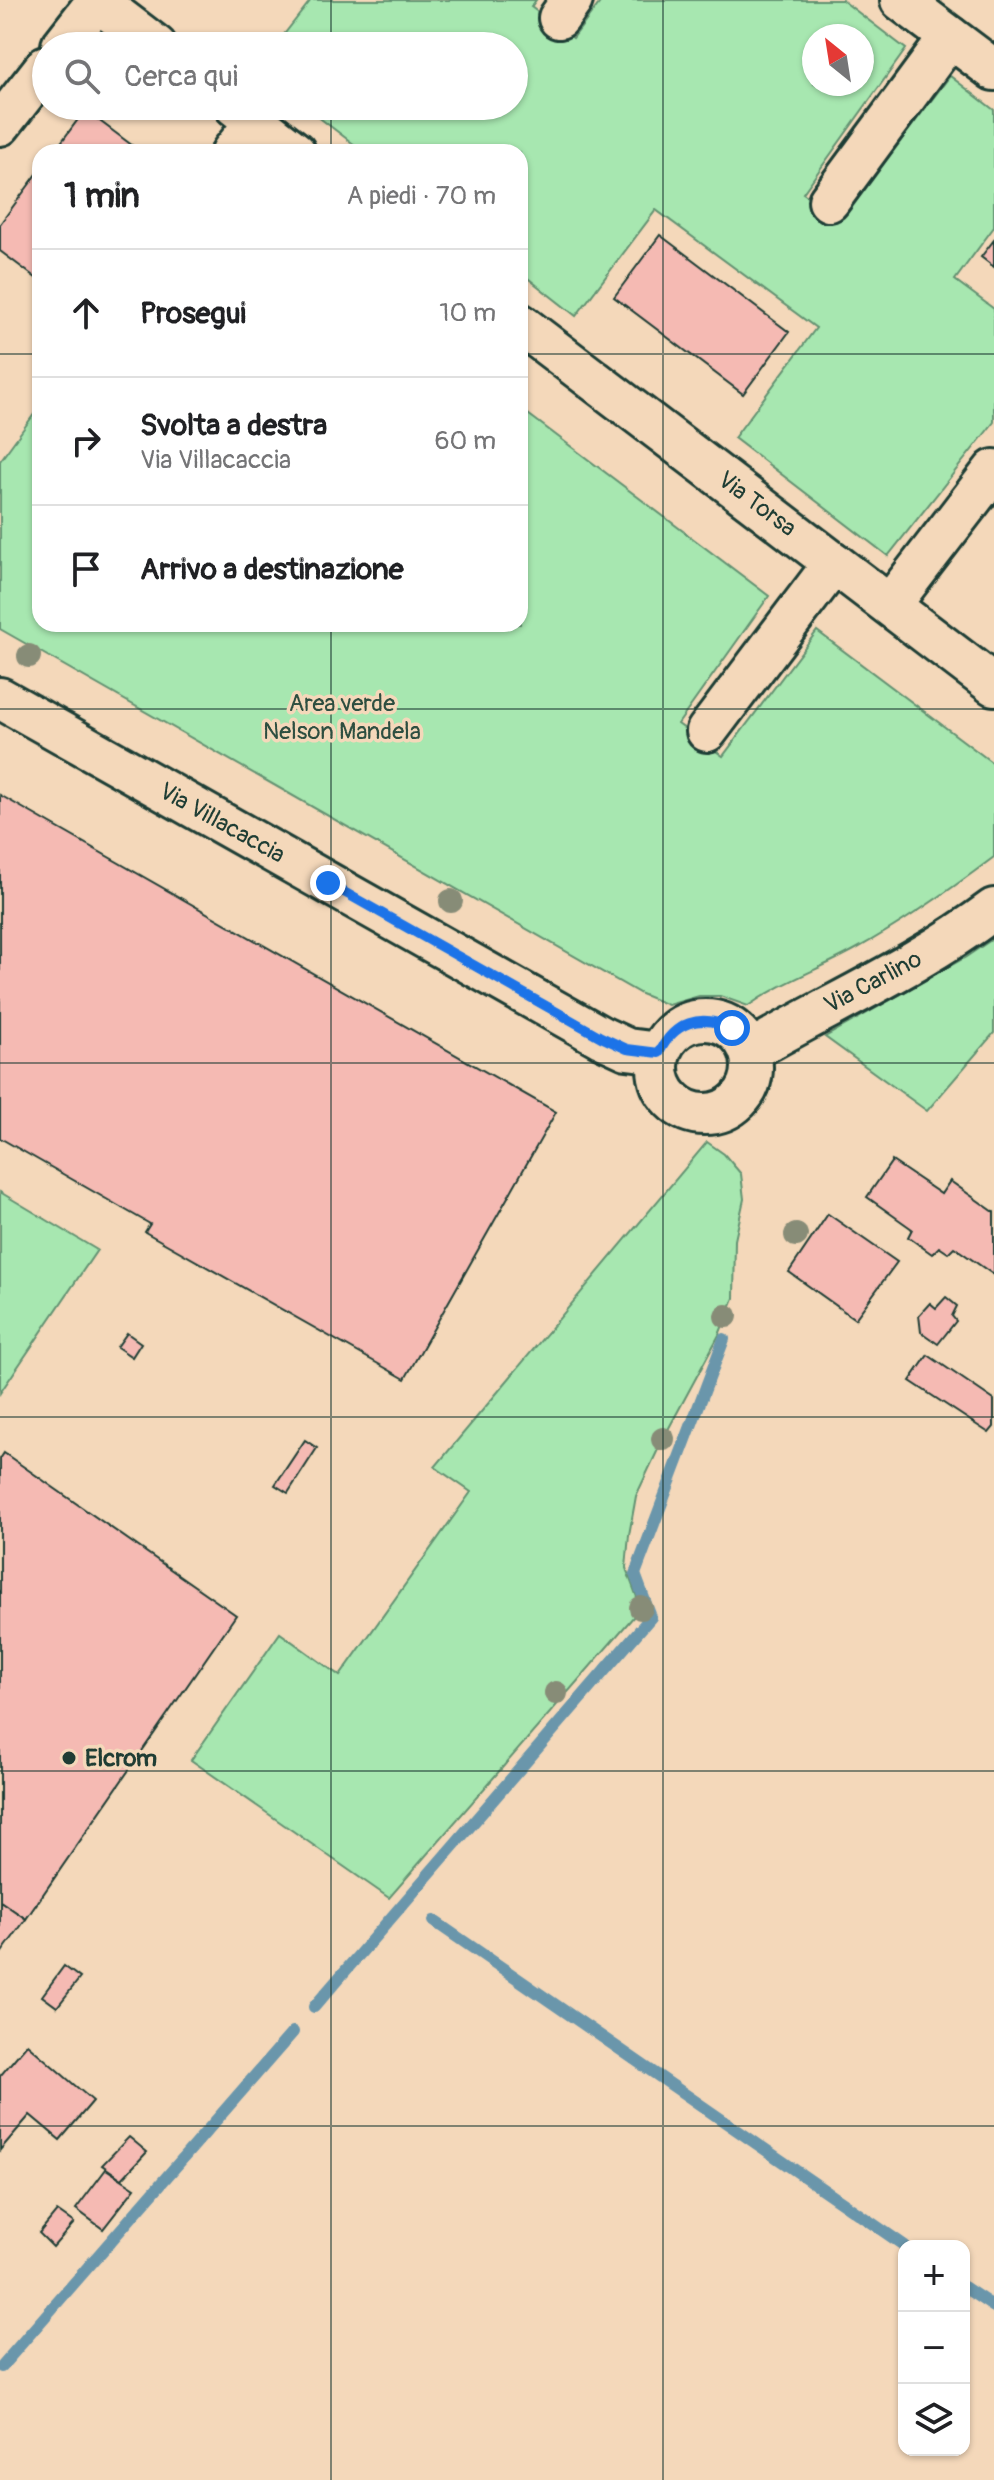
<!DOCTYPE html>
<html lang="it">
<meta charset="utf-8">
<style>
:root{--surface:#fff;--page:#f6f6f6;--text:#202124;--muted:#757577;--line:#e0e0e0}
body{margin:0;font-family:Pangolin,sans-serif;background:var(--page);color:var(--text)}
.controls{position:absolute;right:24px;bottom:24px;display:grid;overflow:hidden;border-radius:16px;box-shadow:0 2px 6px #0004}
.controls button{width:72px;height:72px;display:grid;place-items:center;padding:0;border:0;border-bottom:2px solid var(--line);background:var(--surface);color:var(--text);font:40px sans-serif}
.compass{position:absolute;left:802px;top:24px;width:72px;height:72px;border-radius:50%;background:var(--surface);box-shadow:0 2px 6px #0004;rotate:330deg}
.stop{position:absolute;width:24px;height:24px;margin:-18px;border:6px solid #1a73e8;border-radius:50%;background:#fff}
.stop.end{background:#1a73e8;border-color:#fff;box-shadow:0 2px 8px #0008}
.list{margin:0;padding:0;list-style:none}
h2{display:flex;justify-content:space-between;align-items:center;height:104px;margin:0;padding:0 32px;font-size:34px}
h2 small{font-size:26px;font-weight:400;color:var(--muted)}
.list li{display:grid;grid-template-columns:52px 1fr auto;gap:24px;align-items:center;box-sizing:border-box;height:128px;padding:0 32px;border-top:2px solid var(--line)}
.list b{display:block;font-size:30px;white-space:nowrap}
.list p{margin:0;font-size:26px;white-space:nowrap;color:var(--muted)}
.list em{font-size:26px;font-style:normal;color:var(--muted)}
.icon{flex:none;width:44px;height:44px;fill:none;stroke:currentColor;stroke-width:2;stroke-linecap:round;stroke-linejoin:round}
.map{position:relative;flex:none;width:994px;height:2480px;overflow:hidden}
.search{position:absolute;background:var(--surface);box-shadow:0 2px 6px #0004;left:32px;top:32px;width:496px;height:88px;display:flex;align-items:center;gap:20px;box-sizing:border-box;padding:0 28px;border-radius:44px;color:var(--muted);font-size:30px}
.panel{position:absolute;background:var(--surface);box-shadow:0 2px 6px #0004;left:32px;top:144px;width:496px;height:488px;border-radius:24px}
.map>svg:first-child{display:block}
.green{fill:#a7e7b0;stroke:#639272;stroke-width:2;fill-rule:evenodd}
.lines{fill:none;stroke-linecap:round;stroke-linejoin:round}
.stream{stroke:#6a96ab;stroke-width:12}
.building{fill:#f5bab3;stroke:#1f3d34;stroke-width:2}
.street-casing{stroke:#1f3d34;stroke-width:46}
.street{stroke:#f4d8ba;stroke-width:40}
.tree{fill:#878c77}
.route{stroke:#1a73e8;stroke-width:10}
.grid{fill:none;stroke:#1f3d34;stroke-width:2;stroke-opacity:0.55}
.poi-dot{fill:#1f3d34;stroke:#f4d8ba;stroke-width:3}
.labels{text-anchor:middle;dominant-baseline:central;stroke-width:7;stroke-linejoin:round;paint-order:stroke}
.street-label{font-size:24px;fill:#1f3d34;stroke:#f4d8ba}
.park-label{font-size:24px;fill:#2d4e40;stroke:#f4d8ba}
.poi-label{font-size:24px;font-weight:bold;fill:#1f3d34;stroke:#f4d8ba;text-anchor:start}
</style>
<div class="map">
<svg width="994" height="2480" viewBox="0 0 994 2480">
<rect width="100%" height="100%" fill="#f4d8ba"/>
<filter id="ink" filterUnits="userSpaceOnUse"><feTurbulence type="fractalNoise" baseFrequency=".0125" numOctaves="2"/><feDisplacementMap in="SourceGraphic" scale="16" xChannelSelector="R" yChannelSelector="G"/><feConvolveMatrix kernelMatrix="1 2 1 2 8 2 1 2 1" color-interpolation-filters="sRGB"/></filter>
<g filter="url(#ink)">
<!-- green -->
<g class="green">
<path d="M311 0H536L531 7 573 38 602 0H842L906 49 803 193 841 219 950 76 994 110V227L955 280 994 309V422L888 556 734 438 816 328 656 210 576 316 520 272V152H364L304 106H514V46H275ZM814 36H862V84H814Z"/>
<path d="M40 406V624H520V408L769 596 678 724 723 756 817 631 994 764V857C950 890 905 922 856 949 820 969 782 982 748 1006L720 996H699L668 1005 641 994 0 629V461Z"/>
<path d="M994 938V1033L927 1111 825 1037 966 957Z"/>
<path d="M707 1142 724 1154 741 1174 744 1199 735 1240 734 1298 719 1335 663 1439 636 1496 629 1535 626 1568 641 1608 389 1898 191 1760 280 1633 340 1676 471 1492 435 1467Z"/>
<path d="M0 1192 97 1250 0 1393Z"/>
</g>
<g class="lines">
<!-- stream -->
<g class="stream">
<path d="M434 1921 905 2246"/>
<path d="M314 2007 651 1617 635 1574 724 1339"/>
<path d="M964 2287 994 2307"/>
<path d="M1 2367 293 2032"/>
</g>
</g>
<!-- building -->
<g class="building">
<path d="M85 110 141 152H54Z"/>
<path d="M40 170V281L0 251V224Z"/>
<path d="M660 235 789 332 743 394 614 297Z"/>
<path d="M994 240V267L981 257Z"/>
<path d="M0 795 556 1112 405 1379 145 1232 150 1224 0 1138Z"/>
<path d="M892 1161 941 1194 950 1181 994 1212V1275L954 1247 948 1253 939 1247 932 1254 908 1237 912 1229 867 1197Z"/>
<path d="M828 1214 897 1262 855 1319 789 1272Z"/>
<path d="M946 1297 957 1306 952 1316 956 1321 938 1344 921 1332 919 1315 930 1303 936 1308Z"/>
<path d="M127 1333 141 1343 132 1357 117 1347Z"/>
<path d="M928 1355 994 1400V1427L989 1433 910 1381Z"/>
<path d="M305 1440 317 1448 288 1493 275 1485Z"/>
<path d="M4 1453 236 1615 26 1919 0 1901V1459Z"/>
<path d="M0 1901 26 1919 0 1955Z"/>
<path d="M64 1966 80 1978 57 2007 42 1996Z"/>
<path d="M27 2044 93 2101 60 2140 30 2115 0 2150V2076Z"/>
<path d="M129 2137 147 2152 122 2179 102 2165Z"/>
<path d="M106 2169 135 2188 103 2229 76 2209Z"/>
<path d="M57 2211 74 2223 53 2247 39 2233Z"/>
</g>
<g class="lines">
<!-- street casing -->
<g class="street-casing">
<g id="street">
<path d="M901 0 994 70"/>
<path d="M97 1 156 46"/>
<path d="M559 18 572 0"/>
<path d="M62 46 98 0"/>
<path d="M235 106 295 152"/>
<path d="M0 125 46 66"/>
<path d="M232 152 256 122"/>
<path d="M829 201 950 37"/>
<path d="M520 324 994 685"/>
<path d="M890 605 994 470"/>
<path d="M0 698 601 1037 627 1049 659 1053"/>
<path d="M707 731 834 563"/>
<circle cx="705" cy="1067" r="47"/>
<path d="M750 1051C831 1004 918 966 994 909"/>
</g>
</g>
<!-- street -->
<use href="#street" class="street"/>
</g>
<!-- trees -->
<g class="tree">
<circle cx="29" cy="656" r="12"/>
<circle cx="451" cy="901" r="12"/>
<circle cx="796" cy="1235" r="12"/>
<circle cx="726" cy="1316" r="12"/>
<circle cx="663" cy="1439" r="12"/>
<circle cx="641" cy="1608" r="12"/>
<circle cx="556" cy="1693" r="12"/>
</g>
</g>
<g class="lines" filter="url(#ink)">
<!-- route -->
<path class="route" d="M328 883 601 1037 627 1049 659 1053C674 1022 700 1013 732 1028"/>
</g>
<!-- grid -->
<path class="grid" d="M331 0V46M663 0V2480M331 106V152M0 354H40M520 354H994M331 624V2480M0 709H994M0 1063H994M0 1417H994M0 1771H994M0 2126H994"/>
<!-- markers -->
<circle class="poi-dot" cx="69" cy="1758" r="8"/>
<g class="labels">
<!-- street labels -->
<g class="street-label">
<text transform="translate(757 504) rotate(37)">Via Torsa</text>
<text transform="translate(222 823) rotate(29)">Via Villacaccia</text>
<text transform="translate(873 982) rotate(-28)">Via Carlino</text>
</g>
<!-- park labels -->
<g class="park-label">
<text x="342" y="703">Area verde<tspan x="342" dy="28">Nelson Mandela</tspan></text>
</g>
<!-- poi labels -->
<g class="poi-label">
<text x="85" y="1758">Elcrom</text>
</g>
</g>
</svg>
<div class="controls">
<button>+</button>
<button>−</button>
<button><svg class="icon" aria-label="layers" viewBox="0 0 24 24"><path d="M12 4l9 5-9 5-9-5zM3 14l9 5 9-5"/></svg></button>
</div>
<svg class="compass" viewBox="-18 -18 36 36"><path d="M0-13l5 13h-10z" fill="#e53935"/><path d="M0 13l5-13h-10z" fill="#757577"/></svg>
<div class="stop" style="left:732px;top:1028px"></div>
<div class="stop end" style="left:328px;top:883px"></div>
<div class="search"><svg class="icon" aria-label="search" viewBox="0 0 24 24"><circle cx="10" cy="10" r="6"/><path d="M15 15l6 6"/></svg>Cerca qui</div>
<section class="panel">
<h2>1 min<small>A piedi · 70 m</small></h2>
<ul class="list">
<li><svg class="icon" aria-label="ahead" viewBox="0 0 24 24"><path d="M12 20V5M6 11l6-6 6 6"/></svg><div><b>Prosegui</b></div><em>10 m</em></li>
<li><svg class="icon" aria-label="right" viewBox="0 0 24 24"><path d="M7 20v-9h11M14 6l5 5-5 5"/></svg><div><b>Svolta a destra</b><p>Via Villacaccia</p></div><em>60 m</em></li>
<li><svg class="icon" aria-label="arrive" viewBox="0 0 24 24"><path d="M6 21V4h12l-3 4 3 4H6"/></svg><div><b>Arrivo a destinazione</b></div></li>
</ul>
</section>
</div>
